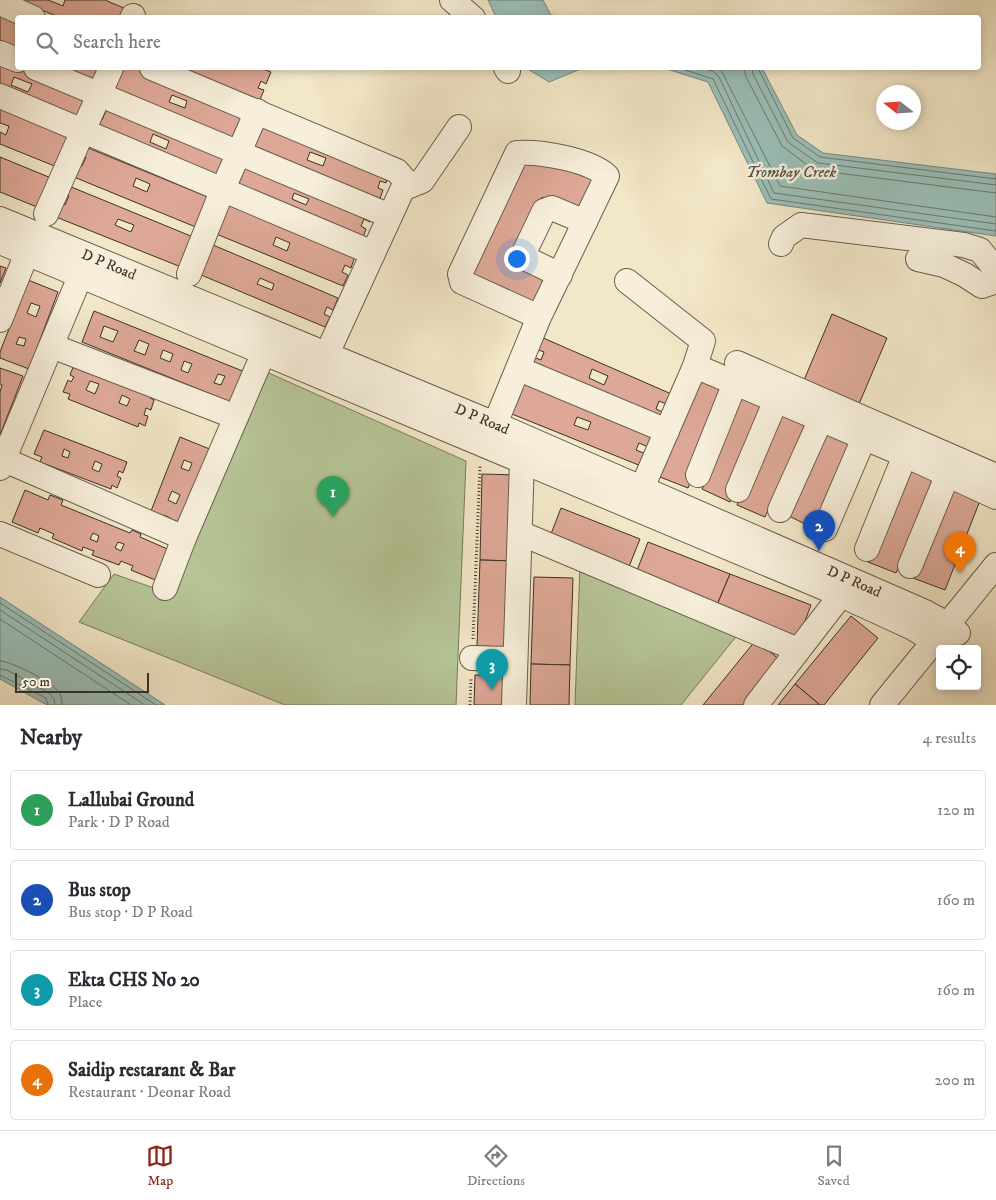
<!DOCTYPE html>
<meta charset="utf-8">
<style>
:root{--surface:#fff;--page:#f7f7f7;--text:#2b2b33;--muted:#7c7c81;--line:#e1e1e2;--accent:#8f2418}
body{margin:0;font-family:"IM FELL DW Pica",serif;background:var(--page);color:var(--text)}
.controls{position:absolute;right:15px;bottom:15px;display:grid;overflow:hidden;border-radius:5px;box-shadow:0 2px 8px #0003}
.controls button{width:45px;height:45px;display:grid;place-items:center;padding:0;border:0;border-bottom:1px solid var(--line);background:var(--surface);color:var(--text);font:25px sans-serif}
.compass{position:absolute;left:876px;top:85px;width:45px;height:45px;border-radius:50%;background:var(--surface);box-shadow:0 2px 8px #0003;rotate:287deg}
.scale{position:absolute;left:15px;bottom:12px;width:134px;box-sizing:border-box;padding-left:5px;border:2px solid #3d3026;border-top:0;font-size:14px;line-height:18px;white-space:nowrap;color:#3d3026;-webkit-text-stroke:4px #f7efdb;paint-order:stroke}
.you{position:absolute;left:516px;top:258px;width:18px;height:18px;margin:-12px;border:4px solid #fff;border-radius:50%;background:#1a73e8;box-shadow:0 0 0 8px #1a73e833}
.badge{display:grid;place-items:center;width:32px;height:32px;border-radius:50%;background:var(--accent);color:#fff;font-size:16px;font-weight:700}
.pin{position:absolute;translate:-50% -41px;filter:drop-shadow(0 1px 2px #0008)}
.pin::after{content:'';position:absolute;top:26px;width:18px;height:15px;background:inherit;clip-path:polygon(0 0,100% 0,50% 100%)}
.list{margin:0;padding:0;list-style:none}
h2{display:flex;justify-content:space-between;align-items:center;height:65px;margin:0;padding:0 20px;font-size:21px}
h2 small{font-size:16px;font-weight:400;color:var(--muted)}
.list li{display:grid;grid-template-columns:32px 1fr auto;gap:15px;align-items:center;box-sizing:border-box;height:80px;margin:0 10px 10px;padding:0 10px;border:1px solid var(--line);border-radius:5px}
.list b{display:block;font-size:19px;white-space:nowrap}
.list p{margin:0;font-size:16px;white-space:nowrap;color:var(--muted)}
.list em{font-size:16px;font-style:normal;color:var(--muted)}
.icon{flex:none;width:28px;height:28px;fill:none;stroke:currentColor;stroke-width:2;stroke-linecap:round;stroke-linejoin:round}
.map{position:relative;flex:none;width:996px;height:705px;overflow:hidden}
.search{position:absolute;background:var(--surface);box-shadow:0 2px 8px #0003;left:15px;right:15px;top:15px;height:55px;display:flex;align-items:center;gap:12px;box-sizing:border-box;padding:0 18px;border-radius:5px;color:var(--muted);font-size:19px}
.sheet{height:425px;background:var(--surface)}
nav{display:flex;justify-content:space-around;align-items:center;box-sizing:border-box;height:70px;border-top:1px solid var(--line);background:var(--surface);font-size:14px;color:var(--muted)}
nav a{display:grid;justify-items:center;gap:2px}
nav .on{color:var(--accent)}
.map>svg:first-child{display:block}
.green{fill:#b7c698;stroke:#7a7b5f}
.water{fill:#9bbfb8;stroke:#75867e}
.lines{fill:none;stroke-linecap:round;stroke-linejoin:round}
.shore{stroke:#6c786f;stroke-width:1}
.building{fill:#dda897;stroke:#3d3026;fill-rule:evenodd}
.minor-casing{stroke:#6a5e4e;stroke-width:26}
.path{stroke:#3d3026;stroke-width:3;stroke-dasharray:1 2.5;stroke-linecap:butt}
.minor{stroke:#f7efdb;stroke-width:24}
.labels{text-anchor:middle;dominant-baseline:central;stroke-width:5;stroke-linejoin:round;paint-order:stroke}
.street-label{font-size:15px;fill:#3d3026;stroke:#f7efdb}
.water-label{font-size:16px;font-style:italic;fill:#54544a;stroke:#f7efdb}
</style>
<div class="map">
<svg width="996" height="705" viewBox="0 0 996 705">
<rect width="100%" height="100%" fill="#f2e7c8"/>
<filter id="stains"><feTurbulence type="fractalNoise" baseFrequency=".004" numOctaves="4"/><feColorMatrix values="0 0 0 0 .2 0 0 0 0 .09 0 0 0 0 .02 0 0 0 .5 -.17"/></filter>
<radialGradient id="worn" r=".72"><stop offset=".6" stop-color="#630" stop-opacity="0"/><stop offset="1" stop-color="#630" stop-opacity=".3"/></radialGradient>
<!-- green -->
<g class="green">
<path d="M262 370 466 461 456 705H285L79 622 114 574 171 594Z"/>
<path d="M580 564 743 628 681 705H575Z"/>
</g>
<!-- water -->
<g class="water">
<path d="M488 0H543L551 15 574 17H496Z"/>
<path d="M526 68H762L797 135 823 153 996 174V236L767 203 708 82 667 69 583 68 549 82Z"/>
<path d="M0 597 165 705H47L0 679Z"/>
</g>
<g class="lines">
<!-- shore -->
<g class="shore">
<path d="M679 68 713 79 771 199 996 231"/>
<path d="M701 68 713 71 719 77 774 193 996 224"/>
<path d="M720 68 780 186 996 217"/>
<path d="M744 68 746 77 782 146 814 170 996 193"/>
<path d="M752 68 753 74 788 142 818 163 996 185"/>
<path d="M758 68 793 138 820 157 996 179"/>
<path d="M0 603 156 705"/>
<path d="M0 610 145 705"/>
<path d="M0 619 131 705"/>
<path d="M0 661C11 661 49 681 57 690 61 694 62 699 62 705"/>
<path d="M0 669 7 670 49 693 54 699 55 705"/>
<path d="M0 675 46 698 48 705"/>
</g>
</g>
<!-- building -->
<g class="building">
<path d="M18 0H48L63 6 65 0H105L131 11 128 18H61Z"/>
<path d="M0 10 18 18V53L0 45Z"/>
<path d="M0 57 95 95 82 125 0 92ZM14 77 32 84 28 92 11 85Z"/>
<path d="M54 68H102L101 87Z"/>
<path d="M115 68H137L251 114 239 144 104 89ZM172 95 187 101 185 108 169 102Z"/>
<path d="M175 68H261L271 72 266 84 261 81 258 88 264 90 259 102Z"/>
<path d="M101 99 235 154 223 184 88 129 93 117 102 120 106 111 97 107ZM153 134 169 141 166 149 150 142Z"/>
<path d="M0 109 75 140 62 169 0 144V132L6 135 9 126 0 123Z"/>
<path d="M256 117 391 171 386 183 380 181 378 188 383 190 379 201 244 147ZM310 152 326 158 323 166 307 160Z"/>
<path d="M81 145 215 200 203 230 69 175 74 162 82 166 86 157 77 153ZM136 178 150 184 147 192 133 186Z"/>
<path d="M0 157 56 180 42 209 0 192Z"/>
<path d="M240 157 374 212 370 222 364 219 361 226 366 229 362 240 228 185 231 180 239 183 243 173 234 169ZM294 193 309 199 306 205 292 199Z"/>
<path d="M520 157 558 160 599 182 581 217 542 197 513 258 553 278 538 310 467 277Z"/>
<path d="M64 184 198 239 186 269 51 215 56 202 65 205 69 196 60 193ZM118 219 134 225 131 232 115 225Z"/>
<path d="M221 201 355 256 351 268 345 265 342 272 348 275 343 286 209 231ZM276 237 290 243 287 251 273 245Z"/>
<path d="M206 242 338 298 333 310 327 307 324 314 330 317 325 327 194 272ZM260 278 274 284 272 290 257 284Z"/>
<path d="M0 266 6 268 0 283Z"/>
<path d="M28 280 58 292 29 369 0 358V352ZM31 303 40 306 36 317 27 313ZM19 337 26 339 24 346 16 344Z"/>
<path d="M94 311 245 372 233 403 82 342ZM104 326 118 331 113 342 100 337ZM139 340 149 344 145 355 134 351ZM163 350 173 354 170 362 160 358ZM184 361 192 364 188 373 181 370ZM218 374 225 376 221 385 214 383Z"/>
<path d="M832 314 887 338 859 404 804 380Z"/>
<path d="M541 337 676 396 671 406 659 401 656 409 667 414 663 425 529 366 533 357 541 360 544 352 536 349ZM592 369 608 376 604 385 589 378Z"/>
<path d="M74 365 152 393 150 398 154 400 151 410 146 408 144 415 148 416 145 426 139 423 138 427 68 399 70 394 63 392 68 380 71 382 74 377 70 375ZM90 381 99 384 95 394 86 390ZM122 395 130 399 127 406 119 403Z"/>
<path d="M0 368 23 376 0 435V392L2 385 0 384Z"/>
<path d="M695 379 727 392 688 488 655 475Z"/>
<path d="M519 382 658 437 653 449 639 443 636 450 651 456 646 468 507 412 512 399 518 401 521 393 515 390ZM577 417 591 422 588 430 574 425Z"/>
<path d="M740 395 768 405 730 502 702 489Z"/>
<path d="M778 410 806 422 765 517 737 505Z"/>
<path d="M824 427 853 442 817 530 787 515Z"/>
<path d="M44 430 127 462 123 473 119 471 117 476 121 478 117 488 112 485 111 489 40 462 42 457 34 454ZM64 449 70 452 68 458 62 456ZM95 461 102 464 99 472 92 469Z"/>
<path d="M180 437 212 450 177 527 168 523 170 518 164 515 162 521 153 517 155 512 151 511ZM184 460 192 463 189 471 181 468ZM172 491 180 495 176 504 168 500Z"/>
<path d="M908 464 936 476 896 573 868 562Z"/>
<path d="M482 474 517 475 514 561 480 560Z"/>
<path d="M951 480 983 493 945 590 913 578Z"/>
<path d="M25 490 48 500 50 495 63 500 61 505 130 533 132 530 141 534 140 537 172 551 160 582 131 570 133 566 121 561 119 565 92 555 94 551 83 547 82 551 52 538 54 534 40 528 38 533 12 522ZM93 533 99 536 97 542 90 539ZM118 542 124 544 121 551 115 548Z"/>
<path d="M561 508 640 539 628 569 549 539Z"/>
<path d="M648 542 730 574 717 605 636 573Z"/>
<path d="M480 560 514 561 511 647 477 646Z"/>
<path d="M730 574 811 605 799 637 717 605Z"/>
<path d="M534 577 573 578 570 665 531 664Z"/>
<path d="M851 616 878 638 824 705H820L795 684Z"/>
<path d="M756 640 781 661 745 705H703Z"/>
<path d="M531 664 570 665 569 705H530Z"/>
<path d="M475 675 511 676 510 705H474Z"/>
<path d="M795 684 820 705H778Z"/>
</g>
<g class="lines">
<!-- minor casing -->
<g class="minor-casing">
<g id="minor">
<path d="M452 0 473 18"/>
<path d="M0 3 33 18"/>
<path d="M132 18 133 16"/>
<path d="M0 53 18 60"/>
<path d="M36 68 390 216"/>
<path d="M152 68 397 171 410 186"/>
<path d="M506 68 508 71"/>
<path d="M0 96 373 253"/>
<path d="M46 214 111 68"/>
<path id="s1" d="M0 219 495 424 925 612 947 624 958 633"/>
<path d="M0 242 841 595 913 628 945 648"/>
<path d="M781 244 784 237 801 225 964 245 980 250 996 270"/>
<path d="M918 259 944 265 965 275 982 286 996 281"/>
<path d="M189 274 222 191 257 111"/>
<path d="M560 275 527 259 524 253 544 211 552 208 585 222"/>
<path d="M627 281 703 341 695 366 642 488"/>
<path d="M0 320 27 253"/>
<path d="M52 346 236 417"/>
<path d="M737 363 996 476"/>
<path d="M695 366 905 455 996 497"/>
<path d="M320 369 403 188 422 181 459 127"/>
<path d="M519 369 667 431"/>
<path d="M495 424 539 317 607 176C590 160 540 151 517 153L460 274 462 282 539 317"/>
<path d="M0 458 184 538 270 338"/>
<path d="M0 468 87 260"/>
<path d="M698 475 735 383"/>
<path d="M738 490 776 400"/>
<path d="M780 510 821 419"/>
<path d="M825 529 864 438"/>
<path d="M520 533 798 650"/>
<path d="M0 534 98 575"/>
<path d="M867 549 905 455"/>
<path d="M910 566 948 474"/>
<path d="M165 588 184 538"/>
<path d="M472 658 515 659"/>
<path d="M514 705 522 460 529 446"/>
<path d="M756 705 841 595"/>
<path d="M882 705 996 565"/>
</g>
</g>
<!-- path -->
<g class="path">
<path d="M473 639 480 466"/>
<path d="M470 705 471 678"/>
</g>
<!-- minor -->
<use href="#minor" class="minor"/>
</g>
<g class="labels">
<!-- street labels -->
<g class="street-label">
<text stroke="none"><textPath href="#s1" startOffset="118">D P Road</textPath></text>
<text stroke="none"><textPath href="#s1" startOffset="522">D P Road</textPath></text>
<text stroke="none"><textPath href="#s1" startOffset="928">D P Road</textPath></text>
</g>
<!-- water labels -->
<g class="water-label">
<text x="791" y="172">Trombay Creek</text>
</g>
</g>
<rect width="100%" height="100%" filter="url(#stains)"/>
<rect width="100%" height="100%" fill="url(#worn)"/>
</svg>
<div class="controls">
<button><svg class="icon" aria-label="locate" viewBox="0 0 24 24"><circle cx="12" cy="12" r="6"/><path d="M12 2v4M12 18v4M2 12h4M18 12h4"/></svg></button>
</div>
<svg class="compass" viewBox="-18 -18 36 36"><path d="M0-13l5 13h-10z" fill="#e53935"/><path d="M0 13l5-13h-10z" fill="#7c7c81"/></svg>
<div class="scale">50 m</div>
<div class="you"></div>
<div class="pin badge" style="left:333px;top:517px;background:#2e9e5b">1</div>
<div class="pin badge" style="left:819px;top:551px;background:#1a4fb4">2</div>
<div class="pin badge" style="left:492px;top:690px;background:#0f9aa8">3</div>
<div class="pin badge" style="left:960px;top:573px;background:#e8710a">4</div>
<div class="search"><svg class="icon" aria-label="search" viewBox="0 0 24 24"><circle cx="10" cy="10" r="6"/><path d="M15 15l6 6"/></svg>Search here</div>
</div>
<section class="sheet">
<h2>Nearby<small>4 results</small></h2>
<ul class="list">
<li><span class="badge" style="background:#2e9e5b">1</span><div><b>Lallubai Ground</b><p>Park · D P Road</p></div><em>120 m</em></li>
<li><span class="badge" style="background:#1a4fb4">2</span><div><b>Bus stop</b><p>Bus stop · D P Road</p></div><em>160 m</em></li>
<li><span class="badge" style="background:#0f9aa8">3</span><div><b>Ekta CHS No 20</b><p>Place</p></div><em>160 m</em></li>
<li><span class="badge" style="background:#e8710a">4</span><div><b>Saidip restarant &amp; Bar</b><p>Restaurant · Deonar Road</p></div><em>200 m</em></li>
</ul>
</section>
<nav>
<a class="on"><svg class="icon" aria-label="map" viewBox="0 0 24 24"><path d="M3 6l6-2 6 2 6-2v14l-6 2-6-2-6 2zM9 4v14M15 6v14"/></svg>Map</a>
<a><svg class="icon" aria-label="directions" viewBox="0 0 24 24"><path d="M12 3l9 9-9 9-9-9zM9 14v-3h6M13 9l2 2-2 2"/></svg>Directions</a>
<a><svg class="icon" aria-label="saved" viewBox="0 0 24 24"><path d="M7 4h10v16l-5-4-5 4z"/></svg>Saved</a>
</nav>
